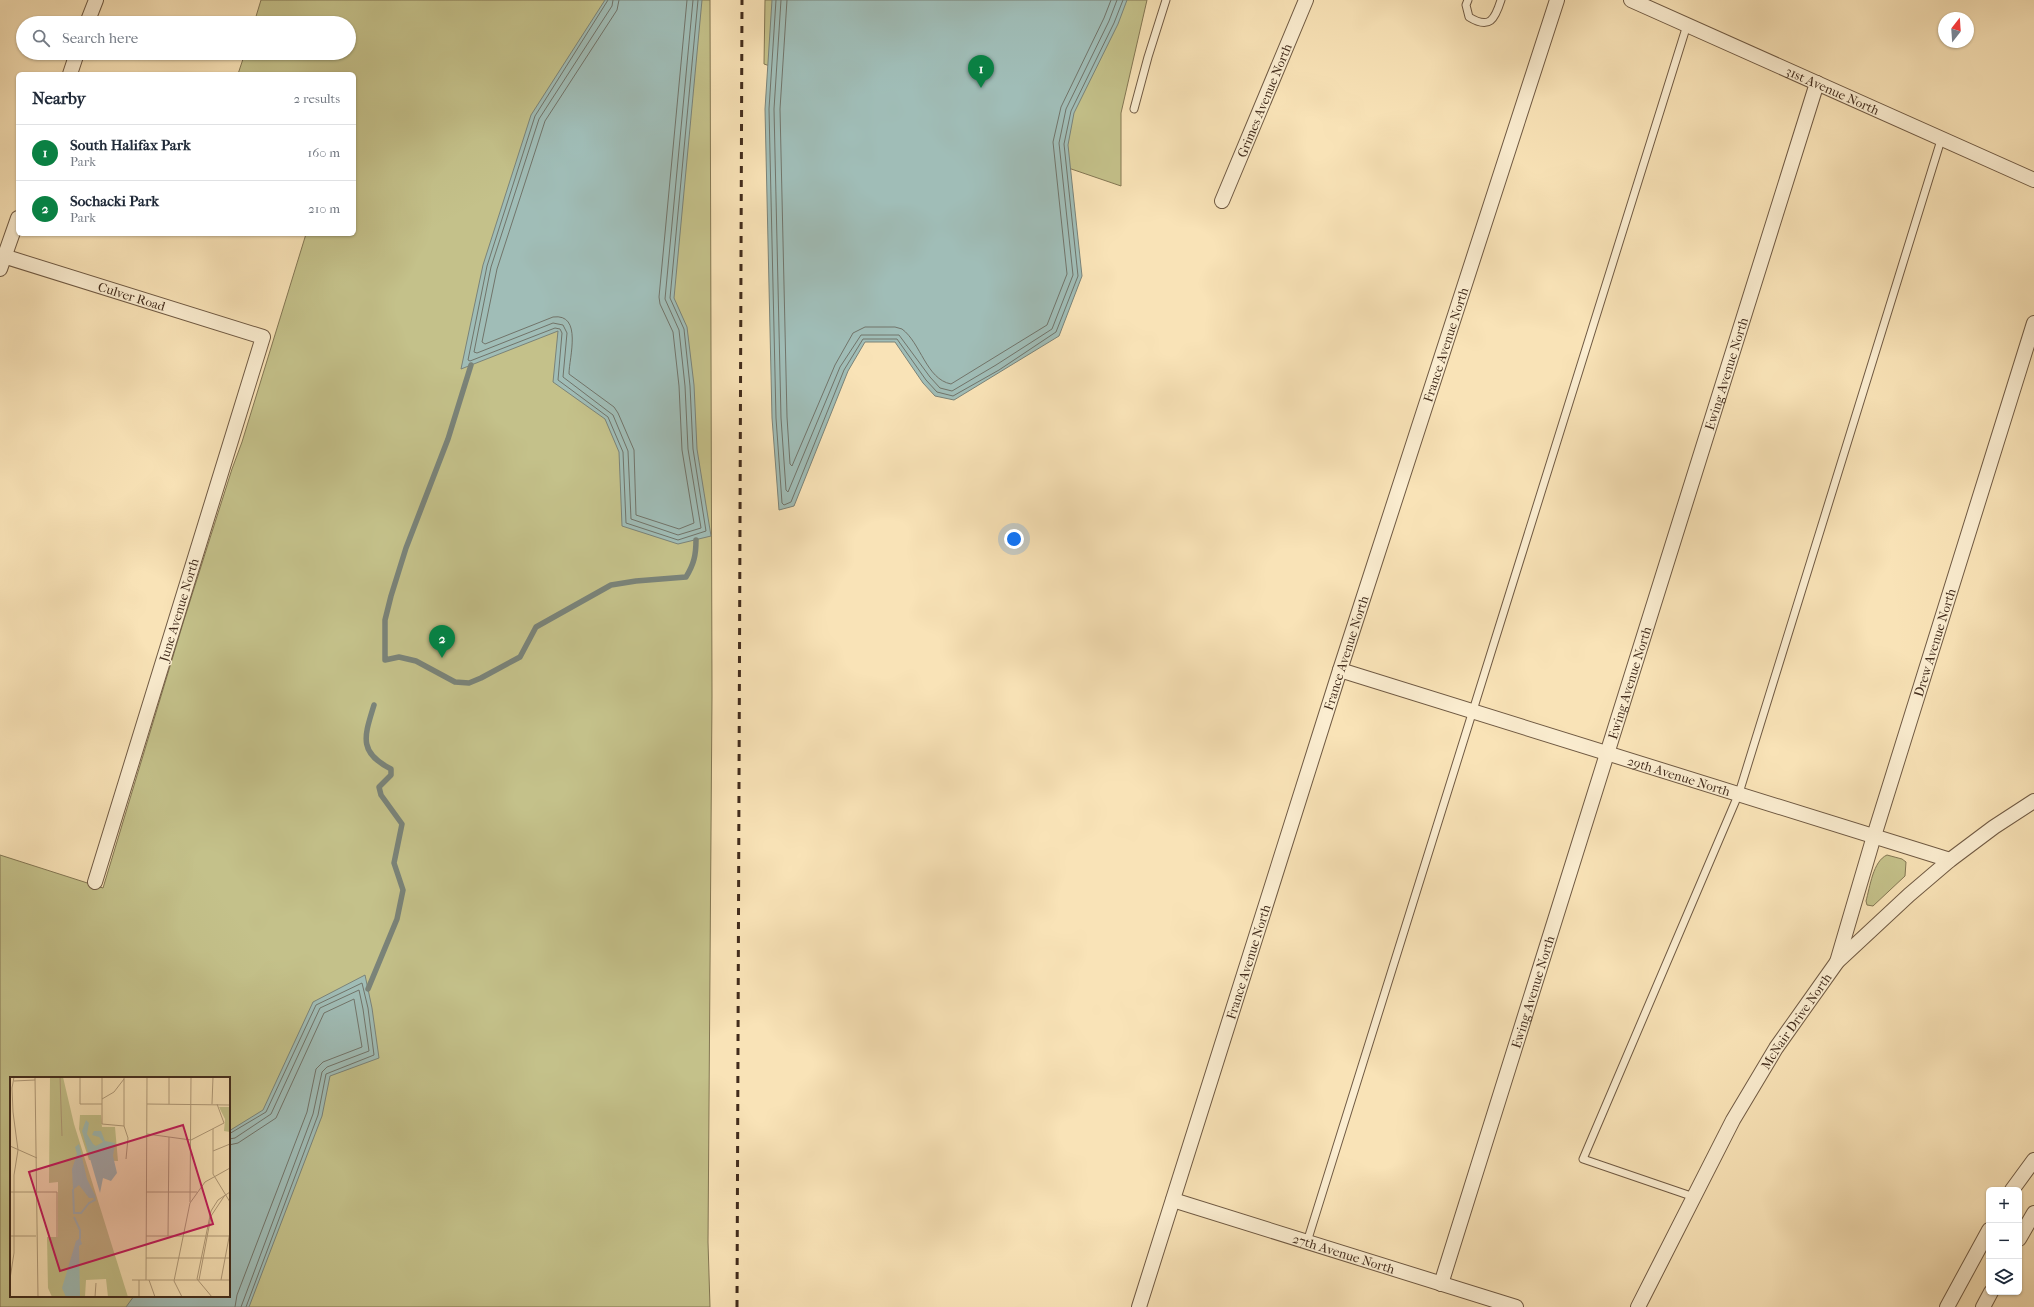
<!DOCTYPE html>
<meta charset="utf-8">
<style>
:root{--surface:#fff;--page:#f6f6f7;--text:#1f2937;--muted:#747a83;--line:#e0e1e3;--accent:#0b8043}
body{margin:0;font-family:"IM FELL French Canon",serif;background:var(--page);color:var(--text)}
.controls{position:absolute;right:12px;bottom:12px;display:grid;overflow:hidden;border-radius:6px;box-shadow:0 1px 3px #0004}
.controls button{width:36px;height:36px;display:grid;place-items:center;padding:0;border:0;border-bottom:1px solid var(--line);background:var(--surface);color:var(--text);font:20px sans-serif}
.compass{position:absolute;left:1938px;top:12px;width:36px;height:36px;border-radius:50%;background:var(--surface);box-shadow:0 1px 3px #0004;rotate:17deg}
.you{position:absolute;left:1014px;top:539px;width:14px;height:14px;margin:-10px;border:3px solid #fff;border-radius:50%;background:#1a73e8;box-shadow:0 0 0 6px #1a73e833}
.badge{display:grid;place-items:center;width:26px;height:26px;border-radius:50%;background:var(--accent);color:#fff;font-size:13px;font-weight:700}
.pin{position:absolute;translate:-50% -33px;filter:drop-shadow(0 1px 2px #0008)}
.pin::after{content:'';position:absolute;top:21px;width:14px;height:12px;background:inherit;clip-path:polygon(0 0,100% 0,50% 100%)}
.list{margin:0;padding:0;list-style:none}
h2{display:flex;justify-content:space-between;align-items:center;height:52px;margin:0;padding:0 16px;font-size:17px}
h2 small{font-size:13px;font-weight:400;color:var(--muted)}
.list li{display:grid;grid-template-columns:26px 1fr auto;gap:12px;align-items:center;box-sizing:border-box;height:56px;padding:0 16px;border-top:1px solid var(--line)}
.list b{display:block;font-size:15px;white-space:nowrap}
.list p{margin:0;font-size:13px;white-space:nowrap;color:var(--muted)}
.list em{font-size:13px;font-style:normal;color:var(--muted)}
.icon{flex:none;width:22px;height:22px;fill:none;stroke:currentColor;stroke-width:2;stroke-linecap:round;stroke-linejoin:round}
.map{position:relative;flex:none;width:2034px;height:1307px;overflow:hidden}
.search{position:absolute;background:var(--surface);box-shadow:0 1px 3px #0004;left:16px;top:16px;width:340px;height:44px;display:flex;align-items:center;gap:10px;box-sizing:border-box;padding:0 14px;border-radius:22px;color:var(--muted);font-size:15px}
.panel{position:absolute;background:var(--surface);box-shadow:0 1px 3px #0004;left:16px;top:72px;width:340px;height:164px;border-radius:6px}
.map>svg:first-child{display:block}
.green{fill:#c4c18a;stroke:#837653;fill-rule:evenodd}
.water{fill:#a0bdb7;stroke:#7a8379}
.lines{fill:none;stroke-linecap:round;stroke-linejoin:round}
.shore{stroke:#71746a;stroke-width:1}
.stream{stroke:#7a8379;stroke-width:5.5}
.service-casing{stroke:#705a43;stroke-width:9}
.minor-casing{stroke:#705a43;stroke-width:16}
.service{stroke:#fbedd0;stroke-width:7}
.minor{stroke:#fbedd0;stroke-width:14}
.rail{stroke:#422c1c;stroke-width:3;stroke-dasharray:7 7;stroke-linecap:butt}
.labels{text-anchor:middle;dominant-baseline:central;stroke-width:3;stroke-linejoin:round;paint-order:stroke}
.street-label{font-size:13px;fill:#422c1c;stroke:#fbedd0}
.inset-river{fill:none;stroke:#a0bdb7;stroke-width:2}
.inset-road{fill:none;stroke:#b09a79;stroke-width:1}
.view{fill:#c2185b;fill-opacity:0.15;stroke:#c2185b;stroke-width:2}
.inset-edge{fill:none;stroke:#422c1c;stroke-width:2}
</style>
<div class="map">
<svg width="2034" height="1307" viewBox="0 0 2034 1307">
<rect width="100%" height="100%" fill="#f9e3b7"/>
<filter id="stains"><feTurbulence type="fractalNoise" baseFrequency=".005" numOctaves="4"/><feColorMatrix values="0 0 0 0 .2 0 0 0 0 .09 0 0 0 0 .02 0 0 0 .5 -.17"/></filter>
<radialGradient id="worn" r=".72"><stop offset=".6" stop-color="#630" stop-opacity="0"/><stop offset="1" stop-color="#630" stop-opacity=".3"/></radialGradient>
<!-- green -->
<g class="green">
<path d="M261 0H710L712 696 708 1242 710 1307H0V855L103 888 184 620 232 469 242 442 306 234H354V74H238L245 53H349V23H254ZM11 1078H229V1296H11Z"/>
<path d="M765 0H1147L1121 113V186L764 64Z"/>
<path d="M1887 855 1902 859 1906 862 1905 876 1873 906 1867 905 1866 901C1870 887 1873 861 1887 855Z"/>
</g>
<!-- water -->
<g class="water">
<path d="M605 0H702L674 298 687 327 694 385 697 449 711 536 678 544 622 526 619 452 605 419 553 382 558 331 461 369 483 265 531 115Z"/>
<path d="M772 0H1127L1118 24 1074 113 1068 145 1082 276 1059 336 954 400 935 396 923 383 895 342H865L848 371 794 506 779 510 772 418 765 109Z"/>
<path d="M365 975 372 1008 379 1058 330 1076 322 1116 249 1307H126L134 1296H229V1131L263 1110 313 1002Z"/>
</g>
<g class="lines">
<!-- shore -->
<g class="shore">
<path d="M608 0 535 116 487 266 468 360 470 361 555 328 560 329 562 333 558 380 608 417 623 452 626 523 678 540 706 531 693 449 690 386 684 329 670 298 698 0"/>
<path d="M613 0 612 6 539 119 491 267 474 352 477 353 553 323 563 325 567 333 563 377 613 415 628 451 631 519 678 535 701 528 688 449 685 386 679 330 665 299 693 0"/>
<path d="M619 0 617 10 545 121 497 269 482 342 485 344 553 317C583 313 569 358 569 374L614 407 618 413 634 450 636 515 679 529 694 523 682 450 679 386 673 332 660 304 659 297 687 0"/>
<path d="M776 0 769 109 776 418 782 503 784 505 791 502 844 370 863 339H897L926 380 937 392 953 396 999 370 1056 332 1078 276 1064 144 1071 111 1114 23 1123 0"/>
<path d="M781 0 774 109 781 418 786 490 788 492 840 367 861 335H899L930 377 940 388 952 391 996 365 1052 329 1073 275 1059 143 1066 109 1109 21 1117 0"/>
<path d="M787 0 780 109 787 417 790 464 792 466 835 365 853 333 865 327H895L902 329C921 343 926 379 951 384L1047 325 1067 274 1053 142 1061 107 1104 18 1111 0"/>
<path d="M229 1134 266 1112 316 1005 362 983 368 1008 374 1055 326 1074 318 1115 246 1307"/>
<path d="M229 1139 235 1138 271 1114 320 1008 359 990 363 1009 369 1051 327 1067 322 1072 313 1114 241 1307"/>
<path d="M229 1145 238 1143 276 1118 324 1013 354 999 362 1047 323 1062 316 1069 307 1112 237 1295 235 1307"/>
</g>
<!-- stream -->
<g class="stream">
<path d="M471 365 448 439 406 548 391 596 385 620V660L399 657 416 661 455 682 469 683 481 678 520 657 536 627 611 585 636 581 686 577C694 564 696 555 696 540"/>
<path d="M368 989 397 919 403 890 394 863 402 824 381 795 379 787 391 775V769C357 752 365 735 374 705"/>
</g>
<!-- service casing -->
<g class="service-casing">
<g id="service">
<path d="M1468 0 1466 5 1469 17C1490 30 1495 19 1501 0"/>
<path d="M1134 109 1148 57 1166 0"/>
<path d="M1694 1197 1583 1159 1739 793 1941 140"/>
<path d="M1307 1242 1687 25"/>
</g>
</g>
<!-- minor casing -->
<g class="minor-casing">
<g id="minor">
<path id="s1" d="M1631 0 2034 180"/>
<path d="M87 23 96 0"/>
<path d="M70 74 77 53"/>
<path id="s2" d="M1222 201 1306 0"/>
<path id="s3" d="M0 255 263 337 95 882"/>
<path d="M0 269 18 218"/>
<path id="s4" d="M1340 670 1950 860"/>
<path id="s5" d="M1837 962 1874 836 2034 323"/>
<path d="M2012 1190 2034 1160"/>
<path id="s6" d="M1173 1200 1516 1307"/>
<path d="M2019 1239 2034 1213"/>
<path id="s7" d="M1441 1284 1817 83"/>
<path id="s8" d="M1139 1307 1340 670 1557 0"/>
<path id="s9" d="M1638 1307 1733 1120 1776 1048 1837 962 1909 895 1950 860 1994 827 2034 801"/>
<path d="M1947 1307 1989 1230"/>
<path d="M1983 1307 1991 1292"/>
</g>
</g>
<!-- service -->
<use href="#service" class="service"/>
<!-- minor -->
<use href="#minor" class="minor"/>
<!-- rail -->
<path class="rail" d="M737 1307 742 0"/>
</g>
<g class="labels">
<!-- street labels -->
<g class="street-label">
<text stroke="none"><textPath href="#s1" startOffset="221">31st Avenue North</textPath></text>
<text stroke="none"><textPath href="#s2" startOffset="109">Grimes Avenue North</textPath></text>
<text stroke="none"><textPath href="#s3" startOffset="138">Culver Road</textPath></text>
<text stroke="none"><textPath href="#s8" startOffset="1010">France Avenue North</textPath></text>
<text stroke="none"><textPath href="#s7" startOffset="954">Ewing Avenue North</textPath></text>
<text transform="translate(179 610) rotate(-73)">June Avenue North</text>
<text stroke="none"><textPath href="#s5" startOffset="334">Drew Avenue North</textPath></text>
<text stroke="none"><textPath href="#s8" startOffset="686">France Avenue North</textPath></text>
<text stroke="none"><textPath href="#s7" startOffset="630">Ewing Avenue North</textPath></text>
<text stroke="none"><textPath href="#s4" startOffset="355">29th Avenue North</textPath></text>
<text stroke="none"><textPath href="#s8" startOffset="362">France Avenue North</textPath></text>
<text stroke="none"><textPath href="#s7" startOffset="306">Ewing Avenue North</textPath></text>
<text stroke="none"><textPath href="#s9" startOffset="327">McNair Drive North</textPath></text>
<text stroke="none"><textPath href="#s6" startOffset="179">27th Avenue North</textPath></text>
</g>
</g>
<!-- overview -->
<g transform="translate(10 1077)">
<rect width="220" height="220" fill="#f9e3b7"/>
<path d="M40 0H53L64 47 118 220H98L96 202 76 203 75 220H42L38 211 37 160H48V105L39 106ZM209 30H220V55L214 54 215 42ZM70 38H91L92 50H105L108 84 79 83 69 52Z" fill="#c4c18a"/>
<path d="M76 43 79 46 77 57 83 67 86 69 93 65 89 60 82 58 84 54H91L95 64 105 66 103 79 107 96 101 104 93 101 90 116 72 54ZM69 67 77 102 86 120 83 121H79L69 108 63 113 62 92 67 77 65 70ZM70 161 72 167 69 169 70 220H56L52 211 66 164Z" fill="#a0bdb7"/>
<path class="inset-river" d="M63 112 64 136H71L79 126 85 123 84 120M64 140 70 153V162"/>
<path class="inset-road" d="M25 0 28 220M50 0 52 59M70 0V27H92M92 0V47L114 49M114 0V49L118 61 116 82M4 4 25 3M92 22 104 15 114 2M137 27 220 28M159 27V0M202 27 203 0M203 52V97L220 125M137 57 181 63 214 46 207 27M0 69 27 81M203 74 220 67M0 115H47V160M136 115H187M180 125 181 0M0 159H26M136 159H220M158 159 159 60M136 181H220M0 202 4 176V98L8 73 3 35 2 11 4 0M122 203H220M136 203 137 0M139 203 145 220M189 203 201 139 215 118M211 203 220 155M85 220 86 206M129 220V203M172 220 164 204 180 126 195 105 220 91M202 220 187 202 201 134 208 123 220 115"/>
<path class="view" d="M173 48 203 147 50 194 19 95Z"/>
<rect width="220" height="220" class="inset-edge"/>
</g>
<rect width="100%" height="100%" filter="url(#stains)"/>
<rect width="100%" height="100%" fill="url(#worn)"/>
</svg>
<div class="controls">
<button>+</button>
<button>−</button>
<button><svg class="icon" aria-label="layers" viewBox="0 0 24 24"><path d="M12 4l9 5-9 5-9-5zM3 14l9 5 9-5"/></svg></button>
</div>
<svg class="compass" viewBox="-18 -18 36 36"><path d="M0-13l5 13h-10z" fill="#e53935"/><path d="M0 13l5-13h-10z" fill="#747a83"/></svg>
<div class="you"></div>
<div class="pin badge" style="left:981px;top:88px">1</div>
<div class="pin badge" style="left:442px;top:658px">2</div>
<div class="search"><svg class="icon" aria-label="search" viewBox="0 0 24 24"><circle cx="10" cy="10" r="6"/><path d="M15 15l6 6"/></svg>Search here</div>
<section class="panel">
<h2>Nearby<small>2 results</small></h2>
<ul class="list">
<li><span class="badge">1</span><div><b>South Halifax Park</b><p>Park</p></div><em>160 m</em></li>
<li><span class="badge">2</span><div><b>Sochacki Park</b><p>Park</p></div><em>210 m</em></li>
</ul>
</section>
</div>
